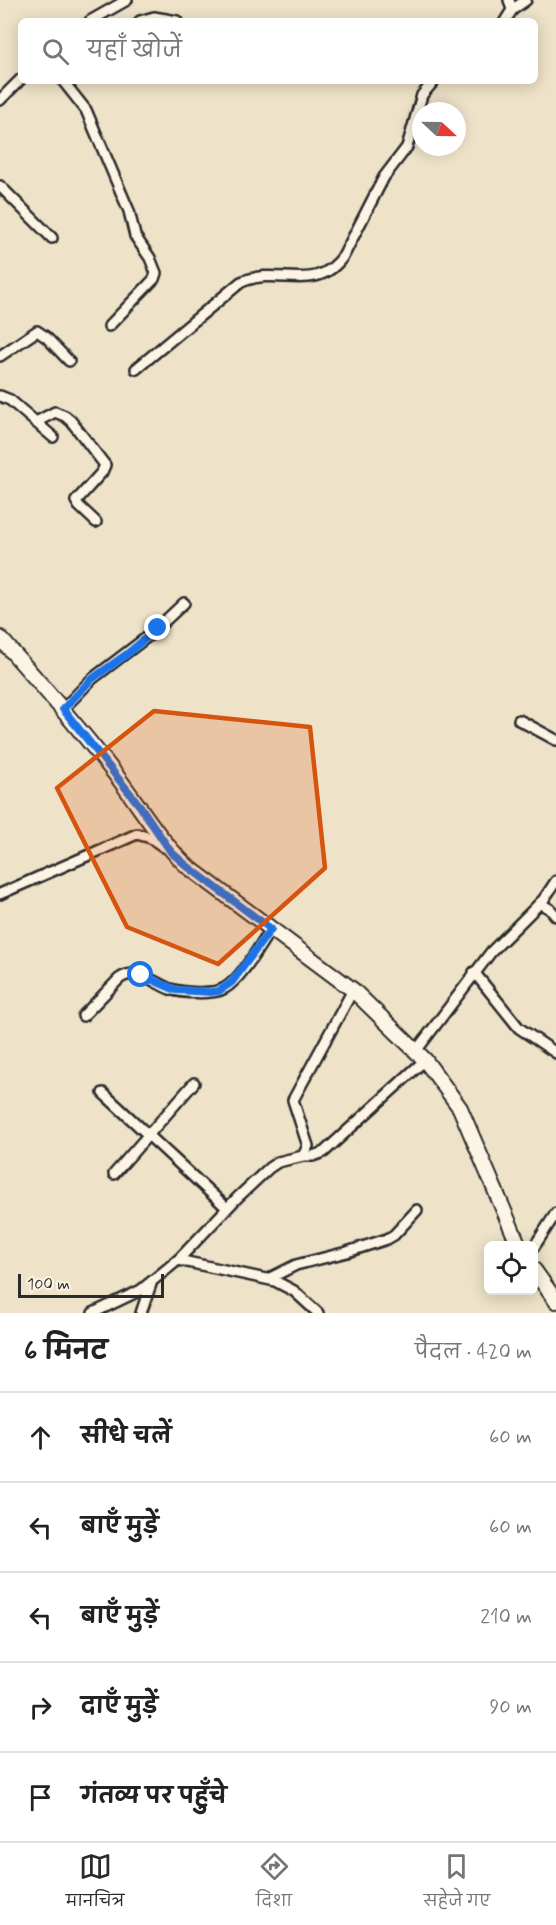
<!DOCTYPE html>
<html lang="hi">
<meta charset="utf-8">
<style>
:root{--surface:#fff;--page:#f2f2f2;--text:#222;--muted:#767676;--line:#e0e0e0;--accent:#2b2b2b}
body{margin:0;font-family:Mynerve,"Playpen Sans Deva",sans-serif;background:var(--page);color:var(--text)}
.controls{position:absolute;right:18px;bottom:18px;display:grid;overflow:hidden;border-radius:9px;box-shadow:0 3px 15px #0003}
.controls button{width:54px;height:54px;display:grid;place-items:center;padding:0;border:0;border-bottom:2px solid var(--line);background:var(--surface);color:var(--text);font:30px sans-serif}
.compass{position:absolute;left:412px;top:102px;width:54px;height:54px;border-radius:50%;background:var(--surface);box-shadow:0 3px 15px #0003;rotate:112deg}
.scale{position:absolute;left:18px;bottom:15px;width:146px;box-sizing:border-box;padding-left:6px;border:3px solid #2b2b2b;border-top:0;font-size:16px;line-height:21px;white-space:nowrap;color:#2b2b2b;-webkit-text-stroke:4px #fcf5e5;paint-order:stroke}
.stop{position:absolute;width:18px;height:18px;margin:-14px;border:4px solid #1a73e8;border-radius:50%;background:#fff}
.stop.end{background:#1a73e8;border-color:#fff;box-shadow:0 2px 6px #0008}
.list{margin:0;padding:0;list-style:none}
h2{display:flex;justify-content:space-between;align-items:center;height:78px;margin:0;padding:0 24px;font-size:26px}
h2 small{font-size:20px;font-weight:400;color:var(--muted)}
.list li{display:grid;grid-template-columns:39px 1fr auto;gap:18px;align-items:center;box-sizing:border-box;height:90px;padding:0 24px;border-top:2px solid var(--line)}
.list b{display:block;font-size:22px;white-space:nowrap}
.list em{font-size:20px;font-style:normal;color:var(--muted)}
.icon{flex:none;width:33px;height:33px;fill:none;stroke:currentColor;stroke-width:2;stroke-linecap:round;stroke-linejoin:round}
.map{position:relative;flex:none;width:556px;height:1313px;overflow:hidden}
.search{position:absolute;background:var(--surface);box-shadow:0 3px 15px #0003;left:18px;right:18px;top:18px;height:66px;display:flex;align-items:center;gap:15px;box-sizing:border-box;padding:0 21px;border-radius:9px;color:var(--muted);font-size:22px}
.sheet{height:528px;background:var(--surface)}
nav{display:flex;justify-content:space-around;align-items:center;box-sizing:border-box;height:84px;border-top:2px solid var(--line);background:var(--surface);font-size:16px;color:var(--muted)}
nav a{display:grid;justify-items:center;gap:3px}
nav .on{color:var(--accent)}
.map>svg:first-child{display:block}
.lines{fill:none;stroke-linecap:round;stroke-linejoin:round}
.street-casing{stroke:#2b2b2b;stroke-width:14}
.secondary-casing{stroke:#2b2b2b;stroke-width:18}
.street{stroke:#fcf5e5;stroke-width:9}
.secondary{stroke:#fcf5e5;stroke-width:14}
.route{stroke:#1a73e8;stroke-width:8}
.marked{fill:#d5540f;fill-opacity:0.2;stroke:#d5540f;stroke-width:4.5;stroke-linejoin:round}
</style>
<div class="map">
<svg width="556" height="1313" viewBox="0 0 556 1313">
<rect width="100%" height="100%" fill="#eee2c8"/>
<filter id="ink" filterUnits="userSpaceOnUse"><feTurbulence type="fractalNoise" baseFrequency=".0167" numOctaves="2"/><feDisplacementMap in="SourceGraphic" scale="12" xChannelSelector="R" yChannelSelector="G"/><feConvolveMatrix kernelMatrix="1 2 1 2 8 2 1 2 1" color-interpolation-filters="sRGB"/></filter>
<g filter="url(#ink)">
<g class="lines">
<!-- street casing -->
<g class="street-casing">
<g id="street">
<path d="M512 10 526 0"/>
<path d="M90 21 127 0"/>
<path d="M140 21 154 17 177 21"/>
<path d="M505 21 512 10 509 0"/>
<path d="M63 81 86 110 129 211 135 236 150 258 156 273 154 279 109 326"/>
<path d="M0 100 21 79"/>
<path d="M0 186 52 238"/>
<path d="M0 356 37 331 46 337 69 361"/>
<path d="M136 369 241 282C279 265 316 296 344 255L384 177 407 147 422 95 434 81"/>
<path d="M0 396 10 400 53 437"/>
<path d="M36 422 55 412 65 416 71 421 105 465 102 472 76 501 79 506 96 522"/>
<path d="M63 709 92 679 151 634 184 603"/>
<path d="M519 720 556 740"/>
<path d="M0 894 137 834 151 838 164 847"/>
<path d="M540 903 550 909 556 916"/>
<path d="M474 972 519 1028 556 1053"/>
<path d="M83 1016 119 979C137 966 152 982 170 989 182 993 214 995 225 988 242 978 259 946 271 929"/>
<path d="M416 1051 491 952 544 899 556 881"/>
<path d="M103 1093 227 1208"/>
<path d="M303 1156H313L324 1152 425 1060"/>
<path d="M114 1174 194 1083"/>
<path d="M534 1247 556 1213"/>
<path d="M178 1260 275 1281 294 1291 318 1313"/>
<path d="M268 1279 296 1265 347 1252 387 1239 394 1235 417 1210"/>
<path d="M93 1313 141 1290 178 1260 237 1198 269 1168 278 1162 303 1156 308 1146 293 1100 353 990"/>
<path d="M141 1313 151 1284"/>
</g>
</g>
<!-- secondary casing -->
<g class="secondary-casing">
<g id="secondary">
<path d="M0 638C41 684 81 730 119 779 141 808 160 841 187 866L353 990 425 1060 460 1108 519 1246"/>
<path d="M534 1270 556 1301"/>
</g>
</g>
<!-- street -->
<use href="#street" class="street"/>
<!-- secondary -->
<use href="#secondary" class="secondary"/>
</g>
</g>
<g class="lines" filter="url(#ink)">
<!-- route -->
<path class="route" d="M141 975 176 990 211 992 219 991 232 982 271 929 187 866 171 852 140 806 63 709 92 679 127 654 158 628"/>
</g>
<!-- marked area -->
<path class="marked" d="M154 711 310 727 325 868 218 964 127 927 57 788Z"/>
</svg>
<div class="controls">
<button><svg class="icon" aria-label="locate" viewBox="0 0 24 24"><circle cx="12" cy="12" r="6"/><path d="M12 2v4M12 18v4M2 12h4M18 12h4"/></svg></button>
</div>
<svg class="compass" viewBox="-18 -18 36 36"><path d="M0-13l5 13h-10z" fill="#e53935"/><path d="M0 13l5-13h-10z" fill="#767676"/></svg>
<div class="scale">100 m</div>
<div class="stop" style="left:141px;top:975px"></div>
<div class="stop end" style="left:158px;top:628px"></div>
<div class="search"><svg class="icon" aria-label="search" viewBox="0 0 24 24"><circle cx="10" cy="10" r="6"/><path d="M15 15l6 6"/></svg>यहाँ खोजें</div>
</div>
<section class="sheet">
<h2>6 मिनट<small>पैदल · 420 m</small></h2>
<ul class="list">
<li><svg class="icon" aria-label="ahead" viewBox="0 0 24 24"><path d="M12 20V5M6 11l6-6 6 6"/></svg><div><b>सीधे चलें</b></div><em>60 m</em></li>
<li><svg class="icon" aria-label="left" viewBox="0 0 24 24"><path d="M17 20v-9H6M10 6l-5 5 5 5"/></svg><div><b>बाएँ मुड़ें</b></div><em>60 m</em></li>
<li><svg class="icon" aria-label="left" viewBox="0 0 24 24"><path d="M17 20v-9H6M10 6l-5 5 5 5"/></svg><div><b>बाएँ मुड़ें</b></div><em>210 m</em></li>
<li><svg class="icon" aria-label="right" viewBox="0 0 24 24"><path d="M7 20v-9h11M14 6l5 5-5 5"/></svg><div><b>दाएँ मुड़ें</b></div><em>90 m</em></li>
<li><svg class="icon" aria-label="arrive" viewBox="0 0 24 24"><path d="M6 21V4h12l-3 4 3 4H6"/></svg><div><b>गंतव्य पर पहुँचे</b></div></li>
</ul>
</section>
<nav>
<a class="on"><svg class="icon" aria-label="map" viewBox="0 0 24 24"><path d="M3 6l6-2 6 2 6-2v14l-6 2-6-2-6 2zM9 4v14M15 6v14"/></svg>मानचित्र</a>
<a><svg class="icon" aria-label="directions" viewBox="0 0 24 24"><path d="M12 3l9 9-9 9-9-9zM9 14v-3h6M13 9l2 2-2 2"/></svg>दिशा</a>
<a><svg class="icon" aria-label="saved" viewBox="0 0 24 24"><path d="M7 4h10v16l-5-4-5 4z"/></svg>सहेजे गए</a>
</nav>
